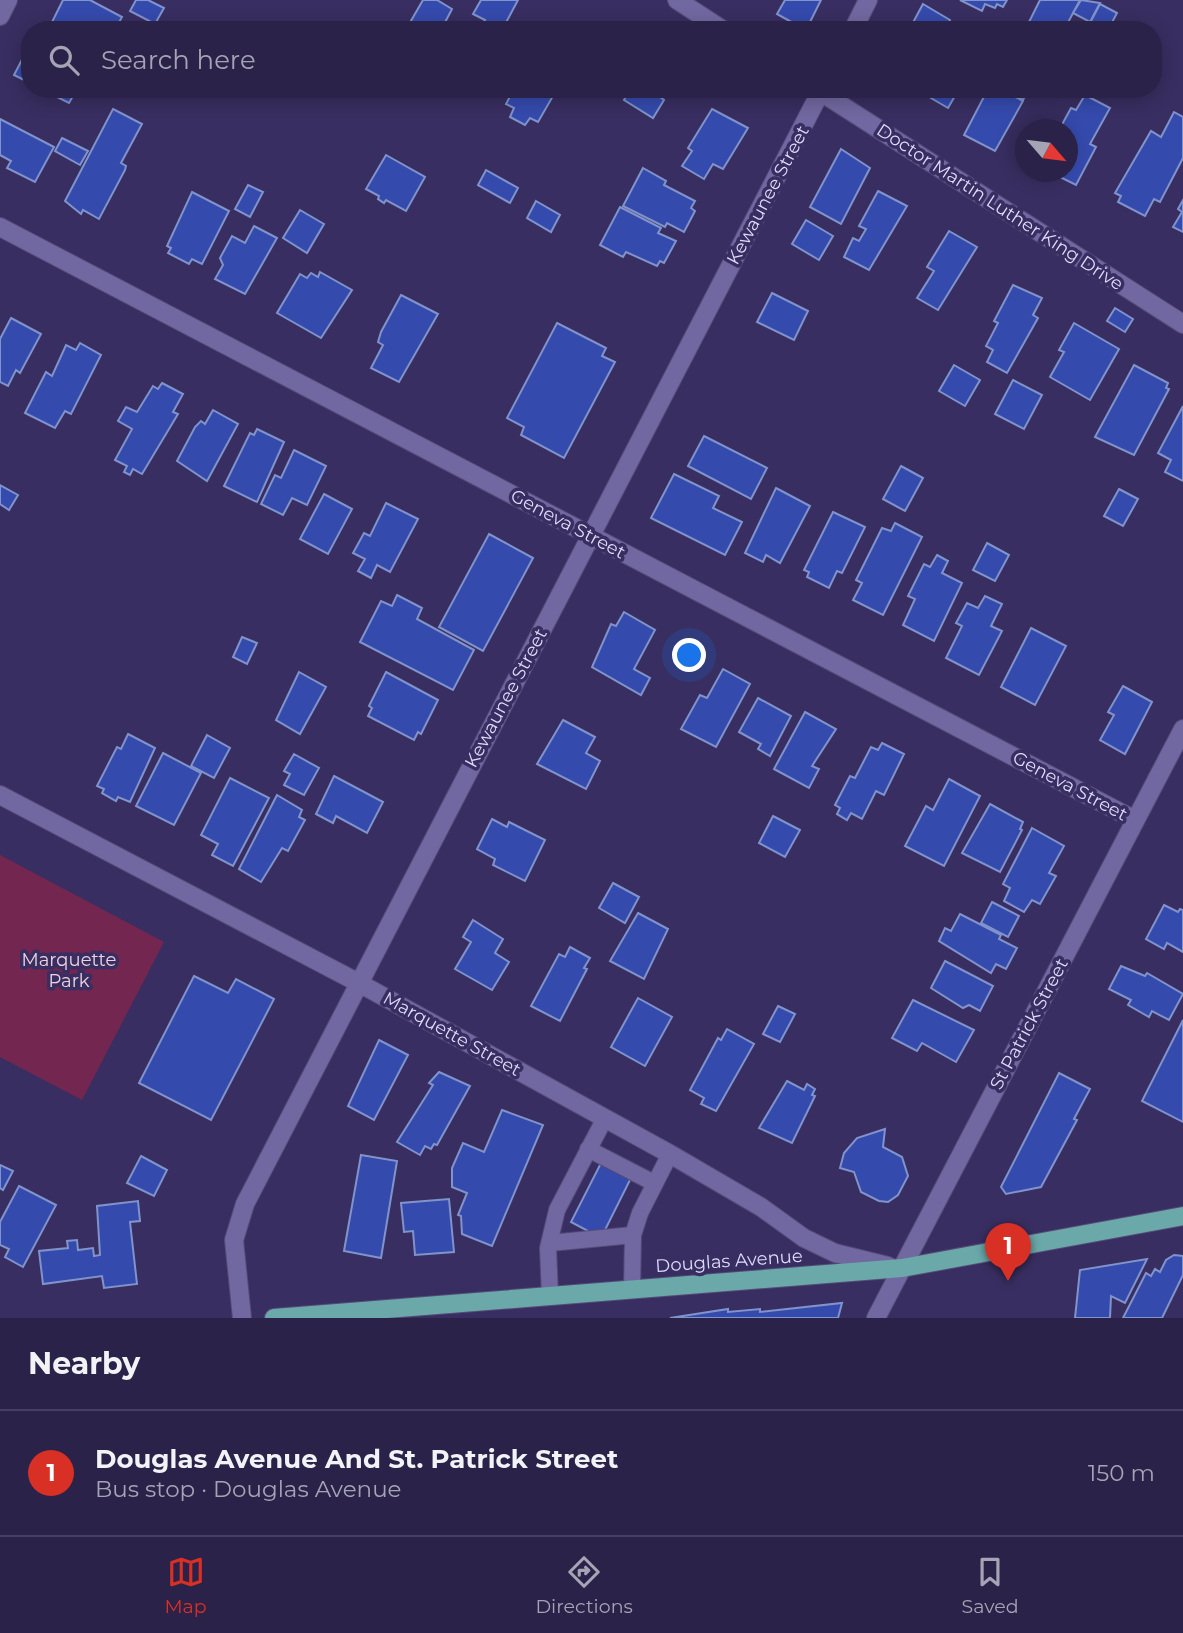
<!DOCTYPE html>
<meta charset="utf-8">
<style>
:root{--surface:#2a2249;--page:#322a50;--text:#f1f3f6;--muted:#a5a4b4;--line:#463f61;--accent:#d93025}
body{margin:0;font-family:Montserrat,sans-serif;background:var(--page);color:var(--text)}
.compass{position:absolute;left:1015px;top:119px;width:63px;height:63px;border-radius:50%;background:var(--surface);box-shadow:0 4px 18px #0003;rotate:118deg}
.you{position:absolute;left:690px;top:656px;width:24px;height:24px;margin:-18px;border:5px solid #fff;border-radius:50%;background:#1a73e8;box-shadow:0 0 0 10px #1a73e833}
.badge{display:grid;place-items:center;width:46px;height:46px;border-radius:50%;background:var(--accent);color:#fff;font-size:23px;font-weight:700}
.pin{position:absolute;translate:-50% -58px;filter:drop-shadow(0 2px 4px #0008)}
.pin::after{content:'';position:absolute;top:37px;width:24px;height:21px;background:inherit;clip-path:polygon(0 0,100% 0,50% 100%)}
.list{margin:0;padding:0;list-style:none}
h2{display:flex;justify-content:space-between;align-items:center;height:91px;margin:0;padding:0 28px;font-size:30px}
h2 small{font-size:23px;font-weight:400;color:var(--muted)}
.list li{display:grid;grid-template-columns:46px 1fr auto;gap:21px;align-items:center;box-sizing:border-box;height:126px;padding:0 28px;border-top:2px solid var(--line)}
.list b{display:block;font-size:26px;white-space:nowrap}
.list p{margin:0;font-size:23px;white-space:nowrap;color:var(--muted)}
.list em{font-size:23px;font-style:normal;color:var(--muted)}
.icon{flex:none;width:38px;height:38px;fill:none;stroke:currentColor;stroke-width:2;stroke-linecap:round;stroke-linejoin:round}
.map{position:relative;flex:none;width:1183px;height:1318px;overflow:hidden}
.search{position:absolute;background:var(--surface);box-shadow:0 4px 18px #0003;left:21px;right:21px;top:21px;height:77px;display:flex;align-items:center;gap:18px;box-sizing:border-box;padding:0 24px;border-radius:28px;color:var(--muted);font-size:26px}
.sheet{height:217px;background:var(--surface)}
nav{display:flex;justify-content:space-around;align-items:center;box-sizing:border-box;height:98px;border-top:2px solid var(--line);background:var(--surface);font-size:19px;color:var(--muted)}
nav a{display:grid;justify-items:center;gap:4px}
nav .on{color:var(--accent)}
.map>svg:first-child{display:block}
.green{fill:#732650}
.building{fill:#354aad;stroke:#8093cb;stroke-width:2}
.lines{fill:none;stroke-linecap:round;stroke-linejoin:round}
.lane-casing{stroke:#554b78;stroke-width:18}
.street-casing{stroke:#554b78;stroke-width:20}
.secondary-casing{stroke:#554b78;stroke-width:20}
.primary-casing{stroke:#554b78;stroke-width:20}
.lane{stroke:#7168a1;stroke-width:16}
.street{stroke:#7168a1;stroke-width:18}
.secondary{stroke:#7168a1;stroke-width:18}
.primary{stroke:#6aa8a9;stroke-width:18}
.labels{text-anchor:middle;dominant-baseline:central;stroke-width:7;stroke-linejoin:round;paint-order:stroke}
.street-label{font-size:18px;fill:#dddafa;stroke:#382e61}
.park-label{font-size:18px;fill:#f0d2df;stroke:#382e61}
</style>
<div class="map">
<svg width="1183" height="1318" viewBox="0 0 1183 1318">
<rect width="100%" height="100%" fill="#382e61"/>
<!-- green -->
<path class="green" d="M0 855 164 942 82 1100 0 1057Z"/>
<!-- building -->
<g class="building">
<path d="M63 0H90L122 17 117 26 126 30H68L52 22Z"/>
<path d="M136 0H148L164 8 155 24 130 11Z"/>
<path d="M423 0H437L452 9 441 30H414L408 26Z"/>
<path d="M481 0H518L502 30 480 28 485 20 473 14Z"/>
<path d="M785 0H821L806 30 777 14Z"/>
<path d="M960 0H1007L1003 7 997 4 995 8 985 4 982 11Z"/>
<path d="M1040 0H1080L1064 30H1025Z"/>
<path d="M1081 0 1100 3 1090 22 1073 13Z"/>
<path d="M923 4 950 20 944 30H909Z"/>
<path d="M1100 4 1117 13 1108 30 1090 23Z"/>
<path d="M29 46 30 47V83L14 75Z"/>
<path d="M41 89H77L69 103Z"/>
<path d="M514 89H557L538 122 530 118 525 125 510 117 514 108 506 104Z"/>
<path d="M631 89H664L660 97 664 100 653 118 624 100Z"/>
<path d="M927 89H959L948 108 924 94Z"/>
<path d="M988 89H1001L1023 101 995 151 964 135Z"/>
<path d="M1003 89H1029L1023 100Z"/>
<path d="M1085 95 1110 108 1090 144 1096 147 1076 185 1050 172H1068V130H1059L1071 108 1076 110Z"/>
<path d="M113 109 142 124 121 163 126 166 125 170 99 219 83 210 81 214 65 201Z"/>
<path d="M712 109 748 128 723 169 713 164 704 179 682 166 692 151 688 148Z"/>
<path d="M1174 112 1183 117V158L1160 202 1154 199 1145 216 1118 202 1121 196 1115 193 1151 131 1161 137Z"/>
<path d="M0 119 54 147 35 182 7 168 11 161 0 155Z"/>
<path d="M62 138 88 151 80 165 55 151Z"/>
<path d="M841 149 870 168 841 224 810 207Z"/>
<path d="M386 155 425 177 406 211 386 200 384 203 378 199 379 196 366 189Z"/>
<path d="M643 168 666 181 664 185 695 201 691 208 695 211 684 232 667 223 665 227 623 206Z"/>
<path d="M486 170 518 188 510 203 478 185Z"/>
<path d="M248 185 263 192 250 217 235 209Z"/>
<path d="M878 191 907 206 869 270 844 257 853 238 859 241 866 229 859 226Z"/>
<path d="M192 192 229 211 202 264 192 259 189 264 168 253 171 248 167 246Z"/>
<path d="M1183 200V232L1173 227 1182 212 1178 209Z"/>
<path d="M536 201 560 215 551 232 527 218Z"/>
<path d="M620 207 661 228 658 233 676 241 664 263 660 261 657 266 626 252 623 257 600 245Z"/>
<path d="M300 210 324 224 307 253 283 238Z"/>
<path d="M806 220 833 236 819 260 792 244Z"/>
<path d="M254 226 277 238 245 294 215 279 223 265 220 258 232 236 245 243Z"/>
<path d="M949 231 977 247 938 310 917 298 934 271 927 267Z"/>
<path d="M320 272 352 290 321 338 277 313 300 274 307 278 311 273 318 277Z"/>
<path d="M1013 285 1042 298 1033 315 1038 318 1007 373 987 362 993 350 986 346 998 323 994 321Z"/>
<path d="M772 293 808 311 794 340 757 322Z"/>
<path d="M401 295 438 314 399 382 371 368 383 345 378 342 381 332Z"/>
<path d="M1115 308 1133 319 1125 332 1107 321Z"/>
<path d="M11 318 41 334 20 373 16 370 8 386 0 382V339Z"/>
<path d="M557 323 606 348 602 356 615 362 564 458 521 435 524 427 507 418Z"/>
<path d="M1074 323 1119 349 1090 400 1050 377 1064 352 1059 350Z"/>
<path d="M80 343 101 355 71 414 65 411 55 428 25 413 46 372 52 376 66 345 76 350Z"/>
<path d="M954 365 980 380 965 406 939 391Z"/>
<path d="M1134 365 1168 383 1166 388 1169 389 1134 455 1095 437Z"/>
<path d="M1013 380 1042 395 1024 429 995 414Z"/>
<path d="M162 383 183 394 173 412 178 414 142 474 133 469 130 475 124 472 127 466 115 460 132 429 118 421 126 407 137 412 153 386 158 389Z"/>
<path d="M1183 406V481L1165 472 1171 460 1158 453Z"/>
<path d="M213 410 238 424 207 481 177 461 195 427 201 421 205 424Z"/>
<path d="M257 429 284 442 257 502 224 486 250 433 254 435Z"/>
<path d="M704 436 767 468 751 499 688 466Z"/>
<path d="M294 450 326 466 307 505 292 498 283 515 261 504 275 475 281 478Z"/>
<path d="M901 466 923 478 905 511 883 499Z"/>
<path d="M674 474 719 496 713 508 742 522 725 555 651 518Z"/>
<path d="M0 485 18 495 9 510 0 504Z"/>
<path d="M776 488 810 506 780 563 766 555 763 562 745 553Z"/>
<path d="M1119 489 1138 499 1123 526 1104 516Z"/>
<path d="M324 494 352 509 328 554 300 539Z"/>
<path d="M386 503 418 519 390 572 377 565 371 578 358 571 365 559 353 553 364 533 370 536Z"/>
<path d="M833 512 865 527 842 573 837 571 829 588 807 577 809 572 804 570Z"/>
<path d="M895 523 922 537 883 615 853 600 862 583 856 580 882 528 891 531Z"/>
<path d="M489 534 533 558 483 651 439 627Z"/>
<path d="M987 543 1009 555 995 581 973 570Z"/>
<path d="M937 555 948 561 942 573 962 583 934 641 903 625 915 599 908 596 924 564 930 567Z"/>
<path d="M397 595 422 608 417 619 474 650 453 690 360 642 381 601 392 606Z"/>
<path d="M985 596 1002 604 991 626 1002 631 979 675 946 658 962 626 956 623 967 603 978 608Z"/>
<path d="M624 612 655 630 634 669 650 678 641 695 592 667 611 624 616 626Z"/>
<path d="M1031 628 1066 646 1035 705 1001 687Z"/>
<path d="M242 637 257 643 247 664 233 657Z"/>
<path d="M723 669 750 684 716 747 681 729 700 695 707 698Z"/>
<path d="M299 672 326 687 300 734 276 720Z"/>
<path d="M386 672 438 700 421 734 418 732 414 740 368 716 372 708 369 706Z"/>
<path d="M1123 686 1152 702 1125 754 1100 740 1114 715 1108 712Z"/>
<path d="M758 698 791 716 770 756 758 749 761 744 739 732Z"/>
<path d="M805 712 836 729 812 766 819 769 809 788 774 769Z"/>
<path d="M563 720 595 737 586 753 600 761 586 789 537 764Z"/>
<path d="M128 734 155 748 130 802 118 797 116 801 102 793 104 789 97 786 117 747 121 749Z"/>
<path d="M207 735 230 748 214 778 191 766Z"/>
<path d="M882 743 904 754 884 795 876 791 862 819 851 813 847 820 837 814 840 808 835 805 850 776 855 778 871 747 878 750Z"/>
<path d="M163 753 201 773 174 825 136 806Z"/>
<path d="M294 754 319 768 304 795 284 785 290 774 284 771Z"/>
<path d="M334 776 383 802 367 833 336 816 333 823 316 814Z"/>
<path d="M230 778 269 798 233 866 212 855 218 844 201 835Z"/>
<path d="M949 779 980 796 944 866 905 846 926 806 933 810Z"/>
<path d="M277 795 302 810 299 817 305 820 288 851 282 848 261 882 239 869Z"/>
<path d="M990 804 1023 822 1020 829 1022 830 1000 872 962 853Z"/>
<path d="M773 816 800 830 785 857 759 843Z"/>
<path d="M492 819 507 827 509 822 545 840 525 881 493 865 495 859 477 849Z"/>
<path d="M1032 828 1064 846 1049 873 1056 876 1040 904 1032 900 1024 912 1004 901 1010 888 1003 884Z"/>
<path d="M613 883 639 897 625 923 599 908Z"/>
<path d="M992 902 1019 916 1008 937 981 923Z"/>
<path d="M1164 905 1178 912 1180 909 1183 910V952L1167 943 1164 949 1146 939Z"/>
<path d="M638 913 668 929 644 979 610 961Z"/>
<path d="M960 914 1001 935 999 939 1017 948 1006 969 996 964 991 973 939 941 945 928 951 931Z"/>
<path d="M473 920 503 939 495 953 509 962 492 990 455 969 471 942 463 937Z"/>
<path d="M570 947 590 958 584 968 587 969 560 1021 531 1006 559 954 565 957Z"/>
<path d="M945 961 993 986 980 1011 969 1005 963 1008 931 988Z"/>
<path d="M1121 966 1145 976 1147 973 1183 994 1169 1020 1152 1011 1149 1017 1128 1005 1131 1000 1109 989Z"/>
<path d="M194 976 228 993 236 979 274 999 211 1120 139 1083Z"/>
<path d="M638 998 672 1017 645 1066 611 1047Z"/>
<path d="M913 1000 974 1030 956 1062 922 1043 917 1051 892 1038Z"/>
<path d="M778 1006 795 1014 780 1042 763 1034Z"/>
<path d="M1183 1020V1122L1142 1101Z"/>
<path d="M727 1029 754 1044 716 1111 701 1104 704 1098 690 1090 718 1038 721 1040Z"/>
<path d="M379 1040 408 1055 374 1120 348 1106Z"/>
<path d="M439 1072 470 1086 437 1145 434 1144 431 1149 425 1146 420 1155 397 1142 433 1085 429 1083Z"/>
<path d="M1059 1073 1090 1089 1074 1119 1077 1120 1041 1187 1006 1194 1001 1187Z"/>
<path d="M787 1081 804 1090 807 1084 815 1089 812 1095 815 1096 792 1143 759 1128Z"/>
<path d="M502 1110 543 1125 492 1246 462 1234 461 1216 458 1215 467 1193 452 1187V1168L463 1143 484 1152Z"/>
<path d="M885 1129 883 1147 902 1157 908 1176 898 1195 888 1202 879 1201 861 1192 854 1172 840 1168 844 1153 857 1138Z"/>
<path d="M361 1155 397 1161 381 1258 344 1251Z"/>
<path d="M141 1156 167 1170 154 1196 127 1183Z"/>
<path d="M602 1161 632 1176 601 1238 571 1222Z"/>
<path d="M0 1165 13 1171 3 1190 0 1188Z"/>
<path d="M19 1186 56 1205 23 1267 5 1257 9 1249 0 1245V1222Z"/>
<path d="M449 1199 454 1252 415 1255 413 1231 404 1232 401 1203Z"/>
<path d="M138 1201 140 1221 130 1222 137 1284 104 1288 102 1276 43 1284 39 1251 68 1248 67 1241 77 1240 78 1250 93 1248 94 1256 100 1255 97 1206Z"/>
<path d="M1174 1255 1183 1256V1275L1162 1318H1123L1146 1273 1151 1276 1155 1269 1160 1272 1166 1260Z"/>
<path d="M1147 1259 1125 1303 1111 1296 1110 1318H1075L1080 1270Z"/>
<path d="M842 1303 838 1318H670L728 1309V1312L760 1309V1312Z"/>
</g>
<g class="lines">
<!-- lane casing -->
<g class="lane-casing">
<g id="lane">
<path d="M588 1149 654 1183"/>
<path d="M550 1243 633 1235"/>
<path d="M632 1290 633 1235 640 1213 670 1154"/>
<path d="M550 1296 548 1248 557 1210 605 1118"/>
</g>
</g>
<!-- street casing -->
<g class="street-casing">
<g id="street">
<path d="M0 16 8 0"/>
<path d="M853 30 868 0"/>
<path d="M0 227 1135 820"/>
<path d="M242 1318 234 1240 245 1204 822 89"/>
<path d="M876 1318 1183 729"/>
</g>
</g>
<!-- secondary casing -->
<g class="secondary-casing">
<g id="secondary">
<path d="M677 0 723 30"/>
<path d="M816 89 1183 324"/>
<path d="M0 795 357 982 670 1154 761 1207 804 1238 835 1253 888 1266"/>
</g>
</g>
<!-- primary casing -->
<g class="primary-casing">
<path id="primary" d="M274 1318 902 1268 1183 1216"/>
</g>
<!-- lane -->
<use href="#lane" class="lane"/>
<!-- street -->
<use href="#street" class="street"/>
<!-- secondary -->
<use href="#secondary" class="secondary"/>
<!-- primary -->
<use href="#primary" class="primary"/>
</g>
<g class="labels">
<!-- street labels -->
<g class="street-label">
<text transform="translate(768 195) rotate(-62)">Kewaunee Street</text>
<text transform="translate(1000 207) rotate(33)">Doctor Martin Luther King Drive</text>
<text transform="translate(568 524) rotate(28)">Geneva Street</text>
<text transform="translate(506 698) rotate(-62)">Kewaunee Street</text>
<text transform="translate(1070 786) rotate(28)">Geneva Street</text>
<text transform="translate(1029 1024) rotate(-62)">St Patrick Street</text>
<text transform="translate(452 1034) rotate(29)">Marquette Street</text>
<text transform="translate(729 1261) rotate(-4)">Douglas Avenue</text>
</g>
<!-- park labels -->
<g class="park-label">
<text x="69" y="960">Marquette<tspan x="69" dy="21">Park</tspan></text>
</g>
</g>
</svg>
<svg class="compass" viewBox="-18 -18 36 36"><path d="M0-13l5 13h-10z" fill="#e53935"/><path d="M0 13l5-13h-10z" fill="#a5a4b4"/></svg>
<div class="you"></div>
<div class="pin badge" style="left:1008px;top:1281px">1</div>
<div class="search"><svg class="icon" aria-label="search" viewBox="0 0 24 24"><circle cx="10" cy="10" r="6"/><path d="M15 15l6 6"/></svg>Search here</div>
</div>
<section class="sheet">
<h2>Nearby<small></small></h2>
<ul class="list">
<li><span class="badge">1</span><div><b>Douglas Avenue And St. Patrick Street</b><p>Bus stop · Douglas Avenue</p></div><em>150 m</em></li>
</ul>
</section>
<nav>
<a class="on"><svg class="icon" aria-label="map" viewBox="0 0 24 24"><path d="M3 6l6-2 6 2 6-2v14l-6 2-6-2-6 2zM9 4v14M15 6v14"/></svg>Map</a>
<a><svg class="icon" aria-label="directions" viewBox="0 0 24 24"><path d="M12 3l9 9-9 9-9-9zM9 14v-3h6M13 9l2 2-2 2"/></svg>Directions</a>
<a><svg class="icon" aria-label="saved" viewBox="0 0 24 24"><path d="M7 4h10v16l-5-4-5 4z"/></svg>Saved</a>
</nav>
